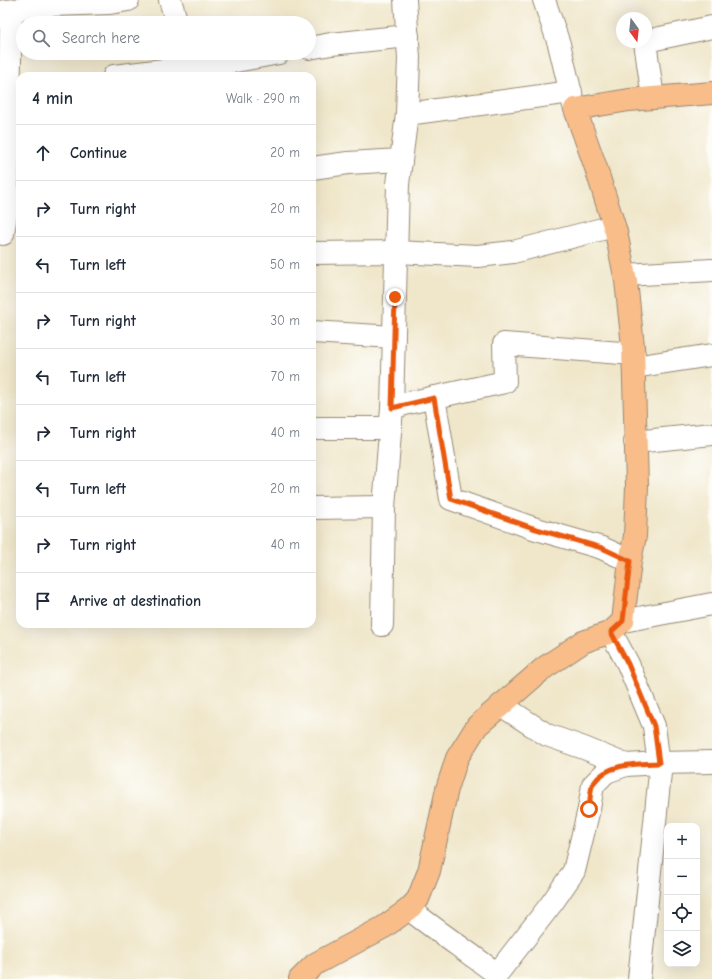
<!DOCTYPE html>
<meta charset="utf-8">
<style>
:root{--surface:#fff;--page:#f2f2f3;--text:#1f2937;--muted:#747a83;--line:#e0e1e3}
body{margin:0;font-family:"Comic Neue",sans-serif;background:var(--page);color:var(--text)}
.controls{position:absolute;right:12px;bottom:12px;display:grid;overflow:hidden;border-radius:8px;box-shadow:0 4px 16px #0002}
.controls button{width:36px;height:36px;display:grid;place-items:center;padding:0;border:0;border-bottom:1px solid var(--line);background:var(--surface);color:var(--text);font:20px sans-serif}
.compass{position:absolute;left:616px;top:12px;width:36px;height:36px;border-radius:50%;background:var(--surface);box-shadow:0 4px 16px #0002;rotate:165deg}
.stop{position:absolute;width:12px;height:12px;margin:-9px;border:3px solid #ea580c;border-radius:50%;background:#fff}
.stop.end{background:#ea580c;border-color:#fff;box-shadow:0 1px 4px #0008}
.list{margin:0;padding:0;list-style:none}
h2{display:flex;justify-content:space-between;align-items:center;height:52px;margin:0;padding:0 16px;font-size:17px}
h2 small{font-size:13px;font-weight:400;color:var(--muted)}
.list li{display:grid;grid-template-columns:26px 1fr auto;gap:12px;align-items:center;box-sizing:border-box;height:56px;padding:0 16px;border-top:1px solid var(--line)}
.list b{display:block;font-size:15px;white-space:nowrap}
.list em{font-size:13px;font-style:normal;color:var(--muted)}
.icon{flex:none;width:22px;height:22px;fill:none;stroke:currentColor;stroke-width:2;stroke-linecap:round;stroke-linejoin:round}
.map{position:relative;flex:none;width:712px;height:979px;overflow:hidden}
.search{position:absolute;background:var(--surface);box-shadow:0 4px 16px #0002;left:16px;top:16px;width:300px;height:44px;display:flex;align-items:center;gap:10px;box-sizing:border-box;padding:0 14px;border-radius:22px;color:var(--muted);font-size:15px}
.panel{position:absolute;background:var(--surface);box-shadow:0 4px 16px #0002;left:16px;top:72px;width:300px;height:556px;border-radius:12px}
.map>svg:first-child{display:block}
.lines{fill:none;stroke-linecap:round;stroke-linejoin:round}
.minor-casing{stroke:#968874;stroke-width:24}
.major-casing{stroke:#968874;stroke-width:24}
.minor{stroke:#fff;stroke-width:22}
.major{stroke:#f8bd89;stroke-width:22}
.route{stroke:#ea580c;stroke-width:5}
</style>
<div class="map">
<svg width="712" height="979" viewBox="0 0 712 979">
<rect width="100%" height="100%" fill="#fdfcf7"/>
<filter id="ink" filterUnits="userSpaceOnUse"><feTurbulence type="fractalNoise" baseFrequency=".025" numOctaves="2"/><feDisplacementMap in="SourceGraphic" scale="8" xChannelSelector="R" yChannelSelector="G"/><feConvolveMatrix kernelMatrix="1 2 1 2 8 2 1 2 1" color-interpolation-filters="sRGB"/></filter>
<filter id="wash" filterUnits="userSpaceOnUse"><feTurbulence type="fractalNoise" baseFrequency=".012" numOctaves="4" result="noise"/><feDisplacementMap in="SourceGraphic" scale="16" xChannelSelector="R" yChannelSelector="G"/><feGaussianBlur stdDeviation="0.9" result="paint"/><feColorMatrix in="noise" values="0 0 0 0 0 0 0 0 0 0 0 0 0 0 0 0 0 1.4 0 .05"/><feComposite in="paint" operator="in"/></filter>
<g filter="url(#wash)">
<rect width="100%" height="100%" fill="#f0e7cb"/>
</g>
<g filter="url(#ink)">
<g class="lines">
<!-- minor casing -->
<g class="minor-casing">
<g id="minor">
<path d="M170 0 177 23"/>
<path d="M544 0 559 44 574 106"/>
<path d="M0 12 52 5 110 3 128 0"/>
<path d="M646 41 712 27"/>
<path d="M645 42 653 98"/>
<path d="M309 48 331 44 408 36"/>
<path d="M114 76 230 62 279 53"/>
<path d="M407 114 571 92"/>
<path d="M312 168 348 163 401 160"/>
<path d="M3 234 7 208 11 11"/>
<path d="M312 253 396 252 478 256 513 252 614 226"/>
<path d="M625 275 712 270"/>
<path d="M312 332 394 337"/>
<path d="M634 367 712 355"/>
<path d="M434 397 451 499 533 528 602 548 630 561"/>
<path d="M392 408 408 403 505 382 504 344 634 354"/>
<path d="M312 428H391"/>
<path d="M635 442 712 434"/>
<path d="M312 508 384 507"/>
<path d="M623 621 712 604"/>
<path d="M382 625 384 507 392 408 398 184 407 114 409 58 405 0"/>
<path d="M611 632 628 664 654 726 660 773 639 979"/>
<path d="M501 705 547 735 584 748 626 765"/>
<path d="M409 909C438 932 468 952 497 974L552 903 574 871 589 809 593 785 606 772 626 765 659 763 712 762"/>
</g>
</g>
<!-- major casing -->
<g class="major-casing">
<path id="major" d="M300 979 315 964 384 927 409 909 418 899 429 871 447 789 457 758 477 726 544 668 583 642 611 632 623 621 630 561 635 536 637 486 633 346 626 281 616 232 596 168 575 109 629 100 712 93"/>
</g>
<!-- minor -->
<use href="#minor" class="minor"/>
<!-- major -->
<use href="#major" class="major"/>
</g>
</g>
<g class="lines" filter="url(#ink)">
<!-- route -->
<path class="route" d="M395 297 392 408 434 398 451 499 533 528 602 548 630 561 623 621 611 632 628 664 654 726 659 763C637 764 606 763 593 784 590 790 590 802 589 809"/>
</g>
</svg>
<div class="controls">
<button>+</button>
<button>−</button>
<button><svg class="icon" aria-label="locate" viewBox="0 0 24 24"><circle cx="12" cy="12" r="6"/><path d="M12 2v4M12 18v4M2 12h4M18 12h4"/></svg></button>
<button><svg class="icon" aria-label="layers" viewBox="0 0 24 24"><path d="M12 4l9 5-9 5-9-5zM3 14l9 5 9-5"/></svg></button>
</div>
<svg class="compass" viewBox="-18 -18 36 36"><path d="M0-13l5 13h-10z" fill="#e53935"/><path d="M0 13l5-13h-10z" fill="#747a83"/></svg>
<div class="stop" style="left:589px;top:809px"></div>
<div class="stop end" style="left:395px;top:297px"></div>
<div class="search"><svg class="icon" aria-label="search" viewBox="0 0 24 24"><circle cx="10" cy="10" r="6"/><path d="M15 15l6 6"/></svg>Search here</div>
<section class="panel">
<h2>4 min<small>Walk · 290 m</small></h2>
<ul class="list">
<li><svg class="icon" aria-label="ahead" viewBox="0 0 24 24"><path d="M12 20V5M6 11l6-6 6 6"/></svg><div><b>Continue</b></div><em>20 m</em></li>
<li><svg class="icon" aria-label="right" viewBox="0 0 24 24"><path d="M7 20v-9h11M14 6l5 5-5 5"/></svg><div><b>Turn right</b></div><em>20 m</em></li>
<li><svg class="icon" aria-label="left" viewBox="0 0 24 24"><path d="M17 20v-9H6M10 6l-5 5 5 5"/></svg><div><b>Turn left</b></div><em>50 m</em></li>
<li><svg class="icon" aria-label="right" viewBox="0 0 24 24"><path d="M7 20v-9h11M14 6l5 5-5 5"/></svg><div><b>Turn right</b></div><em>30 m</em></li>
<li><svg class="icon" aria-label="left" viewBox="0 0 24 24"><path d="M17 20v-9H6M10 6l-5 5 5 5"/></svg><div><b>Turn left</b></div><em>70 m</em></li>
<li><svg class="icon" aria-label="right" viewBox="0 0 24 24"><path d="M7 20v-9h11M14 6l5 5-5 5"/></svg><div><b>Turn right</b></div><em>40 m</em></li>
<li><svg class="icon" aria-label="left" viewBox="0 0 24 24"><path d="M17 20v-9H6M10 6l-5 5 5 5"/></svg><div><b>Turn left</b></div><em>20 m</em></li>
<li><svg class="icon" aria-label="right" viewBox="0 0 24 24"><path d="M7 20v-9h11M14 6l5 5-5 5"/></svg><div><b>Turn right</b></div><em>40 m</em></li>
<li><svg class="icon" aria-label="arrive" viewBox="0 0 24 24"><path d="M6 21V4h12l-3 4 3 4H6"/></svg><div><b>Arrive at destination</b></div></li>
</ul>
</section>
</div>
